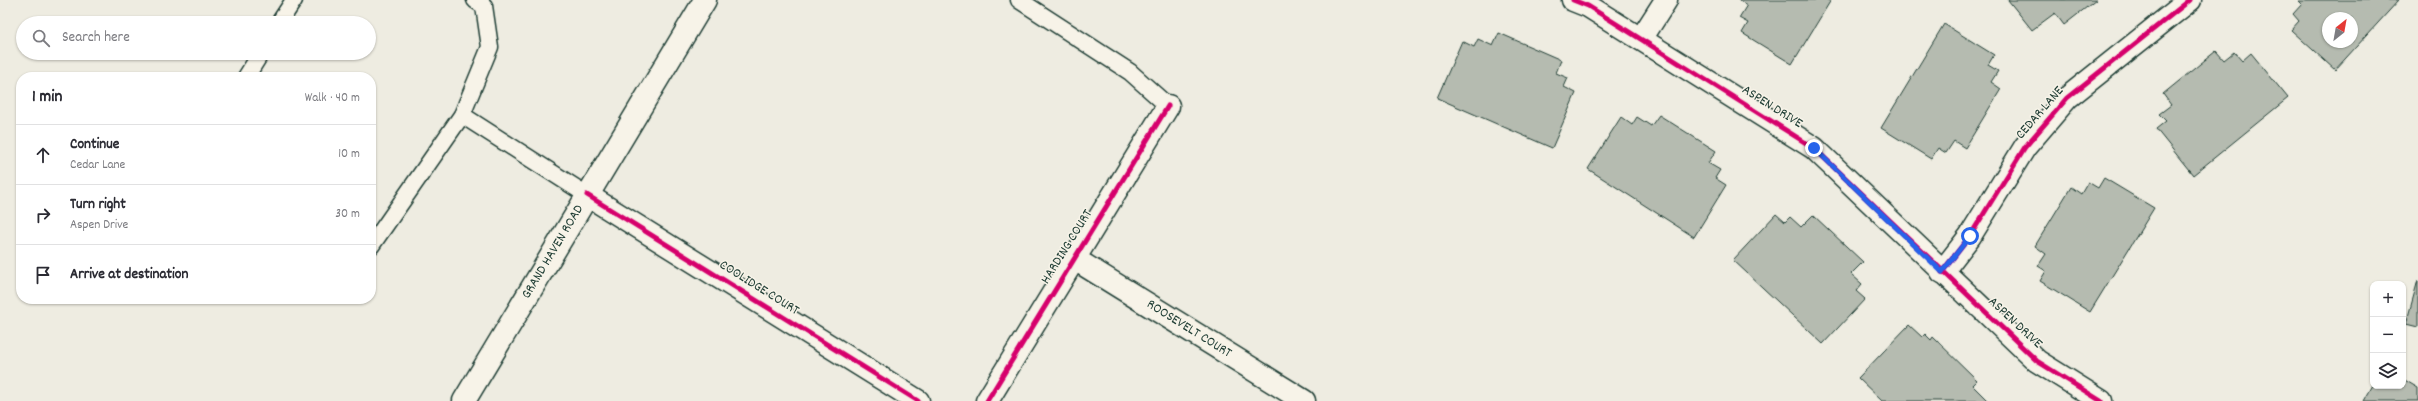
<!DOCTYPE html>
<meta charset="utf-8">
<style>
:root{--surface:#fff;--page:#f2f2f3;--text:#2b2b33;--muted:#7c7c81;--line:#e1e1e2}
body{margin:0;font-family:Dekko,sans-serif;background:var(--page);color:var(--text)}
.controls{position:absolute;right:12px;bottom:12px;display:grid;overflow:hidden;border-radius:8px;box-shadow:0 1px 3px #0004}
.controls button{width:36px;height:36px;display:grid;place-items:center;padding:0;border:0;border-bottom:1px solid var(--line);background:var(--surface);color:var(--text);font:20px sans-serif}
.compass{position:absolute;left:2322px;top:12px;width:36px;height:36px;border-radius:50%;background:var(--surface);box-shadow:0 1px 3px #0004;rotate:31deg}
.stop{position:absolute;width:12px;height:12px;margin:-9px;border:3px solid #2563eb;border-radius:50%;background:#fff}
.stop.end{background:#2563eb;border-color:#fff;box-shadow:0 1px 4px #0008}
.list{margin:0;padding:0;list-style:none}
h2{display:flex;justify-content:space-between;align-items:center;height:52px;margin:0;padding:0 16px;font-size:17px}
h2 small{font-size:13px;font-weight:400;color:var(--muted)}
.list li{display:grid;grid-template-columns:26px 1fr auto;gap:12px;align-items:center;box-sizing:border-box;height:60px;padding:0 16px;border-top:1px solid var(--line)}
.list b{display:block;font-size:15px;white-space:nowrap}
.list p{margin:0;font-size:13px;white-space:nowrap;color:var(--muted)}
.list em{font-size:13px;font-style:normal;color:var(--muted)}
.icon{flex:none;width:22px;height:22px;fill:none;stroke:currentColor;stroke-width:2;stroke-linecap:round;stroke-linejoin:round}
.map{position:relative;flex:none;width:2418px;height:401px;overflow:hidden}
.search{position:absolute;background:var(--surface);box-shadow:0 1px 3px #0004;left:16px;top:16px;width:360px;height:44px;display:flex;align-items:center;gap:10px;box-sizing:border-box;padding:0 14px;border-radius:22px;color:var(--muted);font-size:15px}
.panel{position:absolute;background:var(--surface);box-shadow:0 1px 3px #0004;left:16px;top:72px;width:360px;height:232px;border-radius:16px}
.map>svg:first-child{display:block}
.building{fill:#b5bbb0;stroke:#1f3d34;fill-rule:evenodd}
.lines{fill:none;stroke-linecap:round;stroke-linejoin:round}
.lane-casing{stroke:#1f3d34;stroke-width:19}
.street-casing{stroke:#1f3d34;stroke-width:25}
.secondary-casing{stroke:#1f3d34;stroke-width:25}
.lane{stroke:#f7f3e8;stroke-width:16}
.street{stroke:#f7f3e8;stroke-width:22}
.secondary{stroke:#f7f3e8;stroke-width:22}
.cycleway-casing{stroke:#f7f3e8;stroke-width:8}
.cycleway{stroke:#d6006c;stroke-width:5}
.route{stroke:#2563eb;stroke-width:5}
.labels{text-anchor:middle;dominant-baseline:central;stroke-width:3;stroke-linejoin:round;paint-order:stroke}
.street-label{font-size:14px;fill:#1f3d34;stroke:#f7f3e8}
</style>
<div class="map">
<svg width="2418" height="401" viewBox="0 0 2418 401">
<rect width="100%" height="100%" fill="#eeece1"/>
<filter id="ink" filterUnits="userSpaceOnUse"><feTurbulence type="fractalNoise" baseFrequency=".025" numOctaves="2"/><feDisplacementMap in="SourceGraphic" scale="8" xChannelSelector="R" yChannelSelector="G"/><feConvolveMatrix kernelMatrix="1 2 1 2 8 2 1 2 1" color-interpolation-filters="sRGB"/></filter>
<g filter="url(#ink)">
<!-- building -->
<g class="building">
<path d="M1738 0H1831L1792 64 1742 33 1748 23 1739 18 1747 5Z"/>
<path d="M2008 0H2096L2064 25 2055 13 2032 30Z"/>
<path d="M2298 0H2399L2335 70 2291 30 2299 21 2293 14 2302 4ZM2328 18H2352V42H2328Z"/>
<path d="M1944 24 1994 55 1988 65 1998 71 1991 82 2001 89 1965 148 1954 141 1946 153 1938 148 1931 159 1881 128Z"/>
<path d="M1499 33 1561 60 1556 73 1568 78 1564 87 1576 93 1552 148 1437 98 1462 41 1474 47 1478 39 1493 46Z"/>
<path d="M2216 51 2224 60 2234 52 2242 61 2251 53 2288 98 2193 175 2156 129 2166 121 2159 114 2171 105 2163 94Z"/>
<path d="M1659 115 1716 151 1708 163 1720 170 1715 178 1726 185 1694 237 1588 169 1621 117 1632 125 1637 117 1651 126Z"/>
<path d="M2104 178 2154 208 2090 312 2040 281 2046 271 2038 266 2046 254 2035 246 2071 187 2081 194 2088 182 2098 188Z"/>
<path d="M1776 214 1785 222 1790 217 1801 227 1813 215 1863 262 1851 274 1862 284 1856 291 1865 299 1823 344 1733 260Z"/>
<path d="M2418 280V327L2406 324Z"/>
<path d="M1909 325 1922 337 1925 334 1931 340 1933 337 1977 380 1972 385 1988 401H1882L1858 378Z"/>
<path d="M2403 379 2418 388V401H2364L2373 385 2403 386Z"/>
</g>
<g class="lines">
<!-- lane casing -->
<g class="lane-casing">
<g id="lane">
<path d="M1019 0 1130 72 1168 106"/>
<path d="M279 23 294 0"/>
<path d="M246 77 261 53"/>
<path d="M462 115 587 195"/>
<path d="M371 246 462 115 490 47 484 6 475 0"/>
</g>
</g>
<!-- street casing -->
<g class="street-casing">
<g id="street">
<path d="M1573 0 1588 6 1814 148 2037 361 2101 401"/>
<path d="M1641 39 1666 0"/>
<path d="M587 195 918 401"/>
<path d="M1073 258 1304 401"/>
<path d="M1942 272 1970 236 2025 147 2067 98 2190 0"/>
<path d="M987 401 1168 106"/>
</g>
</g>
<!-- secondary casing -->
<g class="secondary-casing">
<path id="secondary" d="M464 401 705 0"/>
</g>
<!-- lane -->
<use href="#lane" class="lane"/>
<!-- street -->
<use href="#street" class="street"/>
<!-- secondary -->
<use href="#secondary" class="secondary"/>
<!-- cycleway casing -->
<g class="cycleway-casing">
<g id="cycleway">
<path d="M1573 0 1588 6 1814 148 2037 361 2101 401"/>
<path d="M587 195 918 401"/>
<path d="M1942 272 1970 236 2025 147 2067 98 2190 0"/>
<path d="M987 401 1168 106"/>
</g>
</g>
<!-- cycleway -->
<use href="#cycleway" class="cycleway"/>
</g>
</g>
<g class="lines" filter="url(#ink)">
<!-- route -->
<path class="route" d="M1814 148 1942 272 1970 236"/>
</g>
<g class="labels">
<!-- street labels -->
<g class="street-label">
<text transform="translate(1772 107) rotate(32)">ASPEN DRIVE</text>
<text transform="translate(2040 113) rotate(-49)">CEDAR LANE</text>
<text transform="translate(1067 247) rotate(-58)">HARDING COURT</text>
<text transform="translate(553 252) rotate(-59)">GRAND HAVEN ROAD</text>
<text transform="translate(759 288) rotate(32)">COOLIDGE COURT</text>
<text transform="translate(2015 323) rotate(43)">ASPEN DRIVE</text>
<text transform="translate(1189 329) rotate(32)">ROOSEVELT COURT</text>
</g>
</g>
</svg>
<div class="controls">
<button>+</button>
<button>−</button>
<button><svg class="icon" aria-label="layers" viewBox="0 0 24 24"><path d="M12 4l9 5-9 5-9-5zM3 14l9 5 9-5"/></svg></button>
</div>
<svg class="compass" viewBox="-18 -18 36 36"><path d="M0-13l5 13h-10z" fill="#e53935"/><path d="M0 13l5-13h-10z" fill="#7c7c81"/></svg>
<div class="stop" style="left:1970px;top:236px"></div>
<div class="stop end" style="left:1814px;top:148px"></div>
<div class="search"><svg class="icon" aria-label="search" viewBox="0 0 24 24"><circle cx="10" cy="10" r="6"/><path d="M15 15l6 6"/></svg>Search here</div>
<section class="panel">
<h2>1 min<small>Walk · 40 m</small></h2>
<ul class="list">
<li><svg class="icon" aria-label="ahead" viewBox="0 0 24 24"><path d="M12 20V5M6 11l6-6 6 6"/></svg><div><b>Continue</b><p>Cedar Lane</p></div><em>10 m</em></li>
<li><svg class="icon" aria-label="right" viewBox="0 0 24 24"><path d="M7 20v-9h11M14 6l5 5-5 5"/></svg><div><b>Turn right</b><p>Aspen Drive</p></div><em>30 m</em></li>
<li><svg class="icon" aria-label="arrive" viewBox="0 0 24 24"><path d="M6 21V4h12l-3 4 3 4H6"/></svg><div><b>Arrive at destination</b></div></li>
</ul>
</section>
</div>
